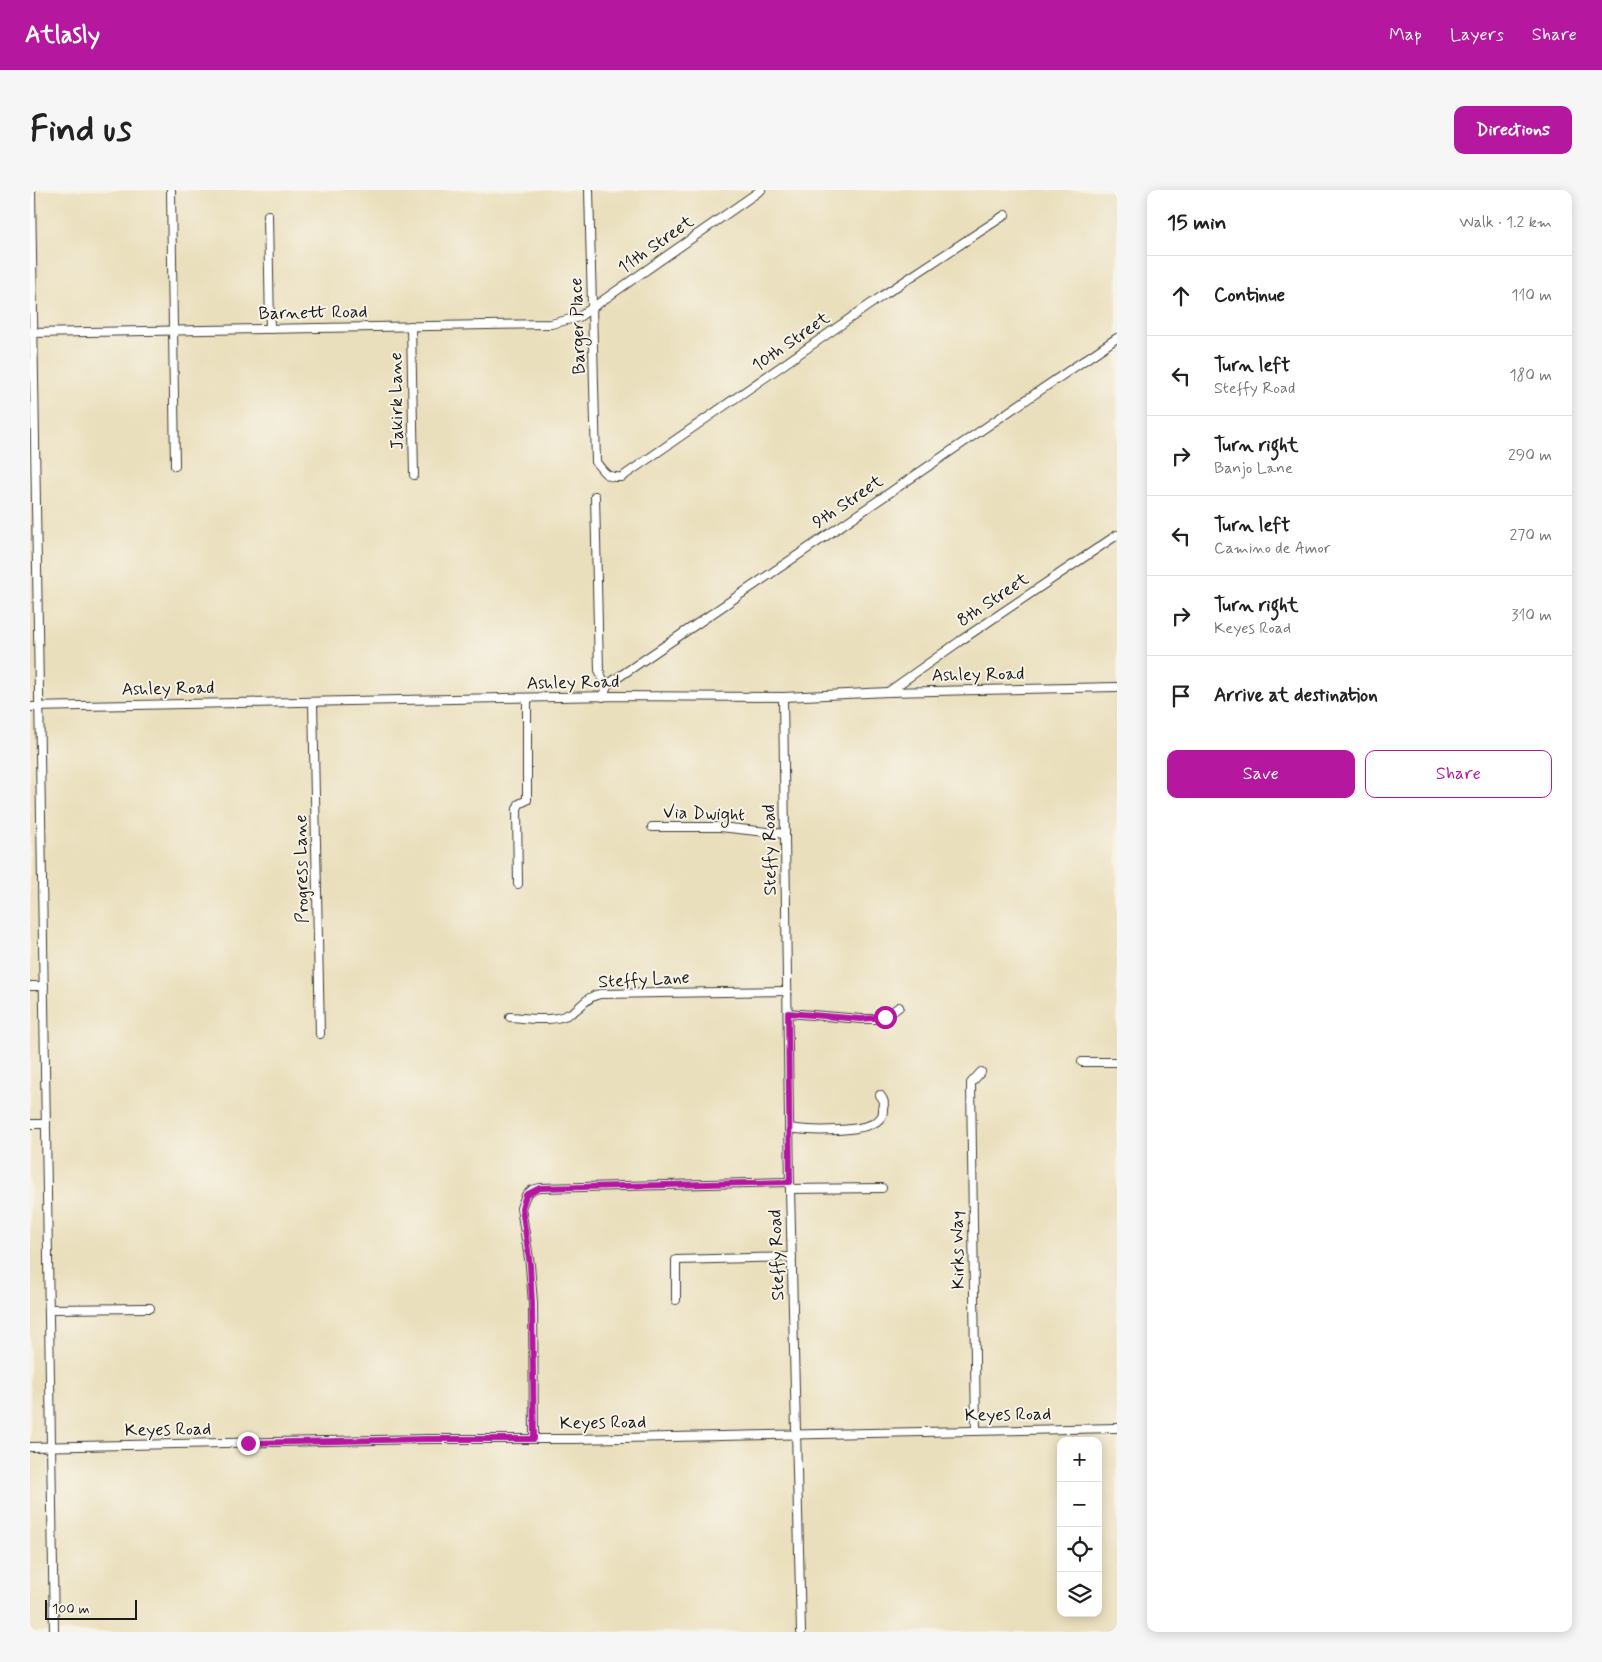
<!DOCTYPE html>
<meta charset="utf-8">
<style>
:root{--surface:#fff;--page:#f6f6f6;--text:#222;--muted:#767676;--line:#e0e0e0;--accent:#b5179e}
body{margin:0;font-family:Mynerve,sans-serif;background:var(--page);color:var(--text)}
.controls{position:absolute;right:15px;bottom:15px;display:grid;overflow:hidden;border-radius:10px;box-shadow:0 2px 12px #0003}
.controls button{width:45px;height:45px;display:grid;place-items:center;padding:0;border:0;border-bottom:1px solid var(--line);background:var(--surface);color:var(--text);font:25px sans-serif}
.scale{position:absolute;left:15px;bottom:12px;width:92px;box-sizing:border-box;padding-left:5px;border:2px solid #1c1c1c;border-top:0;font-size:14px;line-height:18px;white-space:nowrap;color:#1c1c1c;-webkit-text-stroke:4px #f7f3e8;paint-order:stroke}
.stop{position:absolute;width:15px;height:15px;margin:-11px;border:4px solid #b5179e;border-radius:50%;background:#fff}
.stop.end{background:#b5179e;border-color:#fff;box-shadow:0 1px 5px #0008}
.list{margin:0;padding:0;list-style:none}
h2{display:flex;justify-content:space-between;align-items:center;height:65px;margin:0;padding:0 20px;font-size:21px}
h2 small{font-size:16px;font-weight:400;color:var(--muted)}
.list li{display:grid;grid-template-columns:32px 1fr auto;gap:15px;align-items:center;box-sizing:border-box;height:80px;padding:0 20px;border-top:1px solid var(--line)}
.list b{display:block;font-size:19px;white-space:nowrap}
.list p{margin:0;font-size:16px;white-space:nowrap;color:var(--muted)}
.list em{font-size:16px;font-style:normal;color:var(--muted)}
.actions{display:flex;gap:10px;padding:15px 20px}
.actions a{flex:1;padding:11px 0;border:1px solid var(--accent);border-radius:10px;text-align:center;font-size:18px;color:var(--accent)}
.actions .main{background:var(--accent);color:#fff}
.icon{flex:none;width:28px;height:28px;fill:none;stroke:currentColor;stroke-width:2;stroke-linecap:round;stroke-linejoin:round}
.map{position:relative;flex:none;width:1087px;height:1442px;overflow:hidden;border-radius:10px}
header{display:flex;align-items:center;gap:30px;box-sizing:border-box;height:70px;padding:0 25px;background:var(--accent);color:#fff}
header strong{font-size:24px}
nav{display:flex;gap:28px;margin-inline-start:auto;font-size:18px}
.intro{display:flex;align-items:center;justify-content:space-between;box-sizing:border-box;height:120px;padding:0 30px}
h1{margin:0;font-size:35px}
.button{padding:12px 22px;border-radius:10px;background:var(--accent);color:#fff;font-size:18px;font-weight:700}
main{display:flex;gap:30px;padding:0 30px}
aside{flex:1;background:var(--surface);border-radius:10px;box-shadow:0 2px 12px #0003}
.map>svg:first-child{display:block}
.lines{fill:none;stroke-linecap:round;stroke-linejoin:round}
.minor-casing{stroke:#3b3934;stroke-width:10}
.minor{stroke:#fff;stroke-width:8}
.route{stroke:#b5179e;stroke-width:6}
.labels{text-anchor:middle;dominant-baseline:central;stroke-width:4;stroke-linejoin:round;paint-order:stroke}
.street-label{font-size:18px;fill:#1c1c1c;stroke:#f7f3e8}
</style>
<header>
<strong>Atlasly</strong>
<nav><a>Map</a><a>Layers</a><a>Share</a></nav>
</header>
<div class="intro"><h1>Find us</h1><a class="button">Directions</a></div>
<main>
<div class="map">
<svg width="1087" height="1442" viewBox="0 0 1087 1442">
<rect width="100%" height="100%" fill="#f7f3e8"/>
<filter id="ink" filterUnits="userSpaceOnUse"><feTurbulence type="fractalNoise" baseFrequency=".02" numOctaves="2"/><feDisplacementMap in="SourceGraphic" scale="10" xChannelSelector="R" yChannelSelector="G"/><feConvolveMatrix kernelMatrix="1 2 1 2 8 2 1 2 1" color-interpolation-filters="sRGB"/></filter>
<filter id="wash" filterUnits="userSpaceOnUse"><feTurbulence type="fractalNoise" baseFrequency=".0096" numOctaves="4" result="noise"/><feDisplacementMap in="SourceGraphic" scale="20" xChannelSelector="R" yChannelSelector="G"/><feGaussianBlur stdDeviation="1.12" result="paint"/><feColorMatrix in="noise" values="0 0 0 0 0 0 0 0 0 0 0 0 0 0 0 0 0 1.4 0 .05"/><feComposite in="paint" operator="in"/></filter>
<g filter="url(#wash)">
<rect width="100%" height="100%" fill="#eadfbc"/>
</g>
<g filter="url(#ink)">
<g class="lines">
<!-- minor casing -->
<g class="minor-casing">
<g id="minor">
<path d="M1 0 24 1442"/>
<path d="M141 0 145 276"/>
<path d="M559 0 566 272C575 284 577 288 592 287L855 104 975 25"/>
<path d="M238 25 240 139"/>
<path d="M381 136 384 285"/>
<path d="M0 143 521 134 549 127 731 0"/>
<path d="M565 306 569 480 572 488 577 495"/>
<path d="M858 502 930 451 1087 345"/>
<path d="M573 507 577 495 1087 148"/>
<path d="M753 507 760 999 771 1442"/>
<path d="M283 512 290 844"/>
<path d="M0 517 582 506 753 507 858 502 1087 497"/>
<path d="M622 637H690L755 644"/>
<path d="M488 694 487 619 489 614 497 610V509"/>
<path d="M0 796H14"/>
<path d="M758 823 831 829H847L855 827 869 817"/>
<path d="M480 827C499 828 524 833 541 823 552 817 557 806 570 804L757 801"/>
<path d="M1052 872H1087"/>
<path d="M0 934H16"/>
<path d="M759 938C777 941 841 944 851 927 853 925 853 922 853 919 855 913 854 910 850 905"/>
<path d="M760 999 852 998"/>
<path d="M646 1110V1070L762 1067"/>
<path d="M19 1119 120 1118"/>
<path d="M946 1241 941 893 951 882"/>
<path d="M504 1249 503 1113 500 1075 491 1018 496 1005 502 1000 510 998 760 992"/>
<path d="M0 1257 398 1249H543L1087 1238"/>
</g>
</g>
<!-- minor -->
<use href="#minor" class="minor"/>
</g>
</g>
<g class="lines" filter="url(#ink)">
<!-- route -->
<path class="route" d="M218 1253 398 1249H504L502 1113 500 1075 492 1018 496 1005 510 998 760 992 758 823 831 829 855 827"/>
</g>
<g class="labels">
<!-- street labels -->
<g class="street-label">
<text transform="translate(626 55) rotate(-35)">11th Street</text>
<text transform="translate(283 123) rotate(-1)">Barnett Road</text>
<text transform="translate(548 136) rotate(-92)">Barger Place</text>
<text transform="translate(761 152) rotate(-35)">10th Street</text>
<text transform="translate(367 211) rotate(-91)">Jakirk Lane</text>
<text transform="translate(818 312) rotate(-34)">9th Street</text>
<text transform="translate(963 410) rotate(-34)">8th Street</text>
<text transform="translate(948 485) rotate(-1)">Ashley Road</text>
<text transform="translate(543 493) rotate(-1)">Ashley Road</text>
<text transform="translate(138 499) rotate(-1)">Ashley Road</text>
<text transform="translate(674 624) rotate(2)">Via Dwight</text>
<text transform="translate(740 660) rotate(-91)">Steffy Road</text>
<text transform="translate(272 679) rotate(-91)">Progress Lane</text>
<text transform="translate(614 790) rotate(-3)">Steffy Lane</text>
<text transform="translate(928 1060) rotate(-91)">Kirks Way</text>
<text transform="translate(747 1065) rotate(-92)">Steffy Road</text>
<text transform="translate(978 1225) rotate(-1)">Keyes Road</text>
<text transform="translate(573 1233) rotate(-1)">Keyes Road</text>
<text transform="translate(138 1240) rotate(-1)">Keyes Road</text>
</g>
</g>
</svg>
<div class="controls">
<button>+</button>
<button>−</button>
<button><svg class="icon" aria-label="locate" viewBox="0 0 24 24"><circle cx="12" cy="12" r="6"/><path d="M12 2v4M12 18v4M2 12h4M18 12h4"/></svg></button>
<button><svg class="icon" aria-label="layers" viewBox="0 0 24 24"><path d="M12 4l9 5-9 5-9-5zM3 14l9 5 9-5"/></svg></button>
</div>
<div class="scale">100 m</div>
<div class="stop" style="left:855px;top:827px"></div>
<div class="stop end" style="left:218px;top:1253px"></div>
</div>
<aside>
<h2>15 min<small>Walk · 1.2 km</small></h2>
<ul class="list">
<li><svg class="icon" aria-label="ahead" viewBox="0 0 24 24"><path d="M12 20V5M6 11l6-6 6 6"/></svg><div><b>Continue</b></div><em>110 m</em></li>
<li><svg class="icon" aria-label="left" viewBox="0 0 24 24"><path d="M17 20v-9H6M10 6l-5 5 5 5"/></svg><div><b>Turn left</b><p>Steffy Road</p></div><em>180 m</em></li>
<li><svg class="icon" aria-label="right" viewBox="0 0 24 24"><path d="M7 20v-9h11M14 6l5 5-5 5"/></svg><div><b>Turn right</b><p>Banjo Lane</p></div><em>290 m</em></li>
<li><svg class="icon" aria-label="left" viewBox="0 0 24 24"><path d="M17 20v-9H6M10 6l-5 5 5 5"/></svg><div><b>Turn left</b><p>Camino de Amor</p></div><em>270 m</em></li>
<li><svg class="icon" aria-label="right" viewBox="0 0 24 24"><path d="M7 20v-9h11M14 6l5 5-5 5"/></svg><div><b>Turn right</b><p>Keyes Road</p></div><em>310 m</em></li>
<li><svg class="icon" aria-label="arrive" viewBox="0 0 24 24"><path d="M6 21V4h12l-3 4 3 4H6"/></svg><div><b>Arrive at destination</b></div></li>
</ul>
<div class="actions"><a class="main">Save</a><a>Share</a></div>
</aside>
</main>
